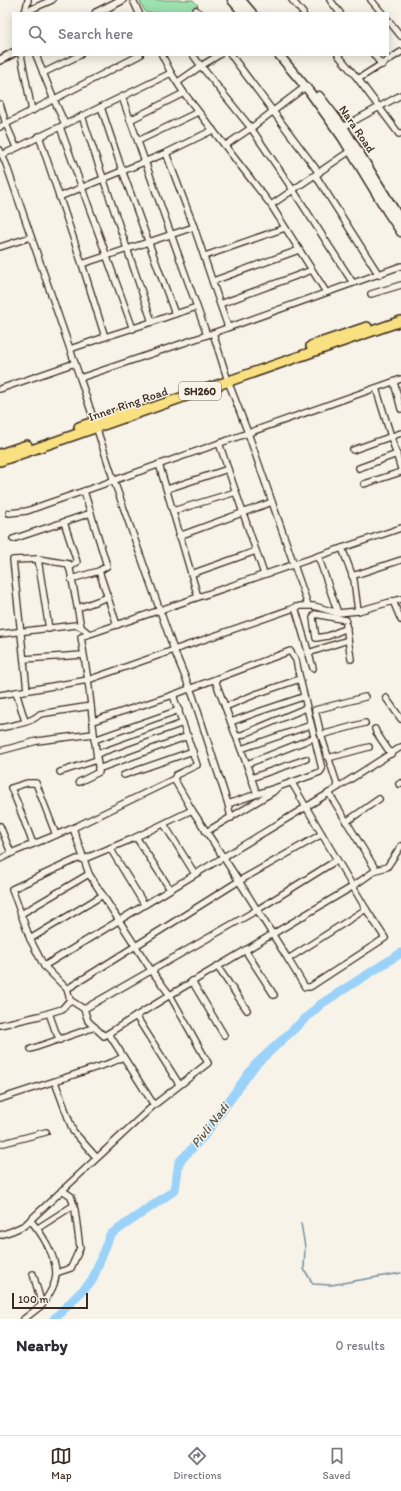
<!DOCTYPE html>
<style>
:root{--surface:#fff;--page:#f7f7f7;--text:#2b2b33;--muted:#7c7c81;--line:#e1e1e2;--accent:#3b2a1e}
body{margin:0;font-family:Itim,sans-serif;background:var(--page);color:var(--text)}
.scale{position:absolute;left:12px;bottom:10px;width:76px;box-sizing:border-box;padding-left:4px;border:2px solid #3b2a1e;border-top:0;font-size:11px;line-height:14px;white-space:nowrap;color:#3b2a1e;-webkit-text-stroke:3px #f7f3e8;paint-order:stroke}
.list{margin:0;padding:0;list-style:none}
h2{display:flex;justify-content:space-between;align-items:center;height:52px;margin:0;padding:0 16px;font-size:17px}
h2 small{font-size:13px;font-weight:400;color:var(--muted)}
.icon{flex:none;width:22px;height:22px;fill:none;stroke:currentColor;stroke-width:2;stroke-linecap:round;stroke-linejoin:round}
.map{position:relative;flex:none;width:401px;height:1319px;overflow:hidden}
.search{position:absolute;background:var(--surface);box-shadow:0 2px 10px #0003;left:12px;right:12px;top:12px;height:44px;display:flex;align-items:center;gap:10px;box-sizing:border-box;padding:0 14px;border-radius:0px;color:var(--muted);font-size:15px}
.sheet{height:116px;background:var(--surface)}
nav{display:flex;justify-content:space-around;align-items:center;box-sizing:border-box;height:56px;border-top:1px solid var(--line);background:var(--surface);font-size:11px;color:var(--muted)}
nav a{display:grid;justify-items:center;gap:2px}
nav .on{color:var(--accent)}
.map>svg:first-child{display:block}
.green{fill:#9ce2af;stroke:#6c8666}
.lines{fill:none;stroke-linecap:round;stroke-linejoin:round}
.stream{stroke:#748fa1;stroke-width:1.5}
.river{stroke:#9ad2f9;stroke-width:9}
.minor-casing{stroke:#3b2a1e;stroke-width:8}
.tertiary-casing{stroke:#3b2a1e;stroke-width:10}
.secondary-casing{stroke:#3b2a1e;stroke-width:11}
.trunk-casing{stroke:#3b2a1e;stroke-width:12}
.minor{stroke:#f7f3e8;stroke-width:5.5}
.tertiary{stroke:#f7f3e8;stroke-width:7}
.secondary{stroke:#f7f3e8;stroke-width:8}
.trunk{stroke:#f9e181;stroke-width:9}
.labels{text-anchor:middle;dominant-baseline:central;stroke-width:3;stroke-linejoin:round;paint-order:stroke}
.shield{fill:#f7f3e8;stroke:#73665b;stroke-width:1}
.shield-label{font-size:11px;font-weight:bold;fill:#3b2a1e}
.street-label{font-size:12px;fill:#3b2a1e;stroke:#f7f3e8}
.water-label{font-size:13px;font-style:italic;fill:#535455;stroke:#f7f3e8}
</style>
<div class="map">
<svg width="401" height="1319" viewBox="0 0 401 1319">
<rect width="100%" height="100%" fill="#f7f3e8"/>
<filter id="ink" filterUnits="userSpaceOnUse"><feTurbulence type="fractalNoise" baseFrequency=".025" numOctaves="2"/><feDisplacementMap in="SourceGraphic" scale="8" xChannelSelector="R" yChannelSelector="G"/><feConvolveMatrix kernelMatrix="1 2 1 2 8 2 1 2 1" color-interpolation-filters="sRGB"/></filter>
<g filter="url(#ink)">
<!-- green -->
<path class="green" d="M143 0H193L198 5 192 13H146L140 2Z"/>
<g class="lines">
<!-- stream -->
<path class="stream" d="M301 1223 305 1247 304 1269 313 1284 331 1285 401 1273"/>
<!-- river -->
<path class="river" d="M54 1319 92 1281 110 1235 175 1190 179 1162 203 1137 255 1065 321 1004 401 953"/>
<!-- minor casing -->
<g class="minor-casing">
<g id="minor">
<path d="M133 0 139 13"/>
<path d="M292 0 303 13"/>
<path d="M330 0 340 13"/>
<path d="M371 0 382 13"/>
<path d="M196 10 199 13"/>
<path d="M25 12 52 0"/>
<path d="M25 13 28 0"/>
<path d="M388 20 401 36"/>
<path d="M21 55 32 111"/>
<path d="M36 55 54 100 65 124"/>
<path d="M162 55 171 73 184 93 271 205 326 292"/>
<path d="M219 55 201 66 251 128 293 190 353 283"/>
<path d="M231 55 319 173"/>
<path d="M338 55 358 79 399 134 401 133"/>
<path d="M374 55 382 65"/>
<path d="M43 73 80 55"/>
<path d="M358 79 401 52"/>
<path d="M178 82 201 66 193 55"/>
<path d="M122 97 197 307 175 314"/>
<path d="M0 104 6 124 16 147"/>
<path d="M101 107 122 170 175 314 152 322"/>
<path d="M82 116 152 322 105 337 82 264"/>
<path d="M130 120 184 93"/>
<path d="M0 127 140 55"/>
<path d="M60 127 133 329"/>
<path d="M343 127 401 95"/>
<path d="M39 136 82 264 194 227 166 153 59 197"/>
<path d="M138 141 198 112"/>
<path d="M226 145 251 128 305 87"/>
<path d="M0 150 6 164 80 378 213 333 401 266"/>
<path d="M166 153 213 130"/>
<path d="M2 155 171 73"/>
<path d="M316 176 379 275"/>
<path d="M271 205 350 151"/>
<path d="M194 227 220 304 312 270"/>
<path d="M0 247 31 237"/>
<path d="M205 256 285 228"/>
<path d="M213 281 299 250"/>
<path d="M371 294 401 285"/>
<path d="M220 304 228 327"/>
<path d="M197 307 207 335"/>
<path d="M213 333 228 381 248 433 308 605"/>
<path d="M70 349 105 337"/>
<path d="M80 378 114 481 174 650 300 606H314L338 613 358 611 401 599"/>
<path d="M394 382 401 409"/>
<path d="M376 388 401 469"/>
<path d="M0 389 75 363"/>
<path d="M219 443 264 574"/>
<path d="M353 450 401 433"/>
<path d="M159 464 198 597"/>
<path d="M359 468 397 454"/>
<path d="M364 484 401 472"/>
<path d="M167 489 228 469"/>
<path d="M84 491 107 566 99 571"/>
<path d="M173 511 236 492"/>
<path d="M9 513 27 511 46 504 84 491 401 379"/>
<path d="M64 522 77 562 69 568"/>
<path d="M179 536 272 502"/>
<path d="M13 539 91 513"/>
<path d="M342 548 354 580 358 611"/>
<path d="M318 556 338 613"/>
<path d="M38 559 49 629"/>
<path d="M191 574 256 551"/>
<path d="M352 576 401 560"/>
<path d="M71 579 99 571 117 625"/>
<path d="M393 601 401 620"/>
<path d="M295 607 313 668"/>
<path d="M78 608 108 597"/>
<path d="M346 620 315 614 313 618 316 638 328 636 347 628"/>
<path d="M346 625 351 659"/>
<path d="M0 634 76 625 81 627 88 633"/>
<path d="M308 653 348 640"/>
<path d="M24 659 83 655"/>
<path d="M215 680 245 760 257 794"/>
<path d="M27 690 13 560 38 559 69 564 81 627"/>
<path d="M16 692 25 721"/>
<path d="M0 695 88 680C92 711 94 741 99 772L79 782"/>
<path d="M173 695 290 651 296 660 300 679"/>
<path d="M386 698 401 719"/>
<path d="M225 707 256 694 300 679 322 769 320 772C289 784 259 793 228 804L193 696 174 650 88 680 81 637 401 528"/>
<path d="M93 721 173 695 197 765 176 775 174 779"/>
<path d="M231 722 258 712 303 697"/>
<path d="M0 728C13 725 31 723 40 714L91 706"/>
<path d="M375 729 376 732 391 754"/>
<path d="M321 735 315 710 365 697"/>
<path d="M237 737 306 708"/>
<path d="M94 740 179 710"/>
<path d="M241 749 311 725"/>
<path d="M0 751 37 741 93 734"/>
<path d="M97 754 183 723"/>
<path d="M328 758 369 747"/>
<path d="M247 764 313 738"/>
<path d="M98 769 188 736"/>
<path d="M60 772 97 760"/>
<path d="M124 775 193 751"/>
<path d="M251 778 306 759"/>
<path d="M399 784 401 783"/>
<path d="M338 787 321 735 365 723"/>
<path d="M329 793 401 747"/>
<path d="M228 804 231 818"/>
<path d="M346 822 379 799"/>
<path d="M164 824 195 874"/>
<path d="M0 826 11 853"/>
<path d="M73 828 174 779 192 810"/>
<path d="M206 832 273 792 277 788"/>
<path d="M136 837 170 889"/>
<path d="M33 844 17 802 11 788 27 783H36L56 835"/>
<path d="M110 848 144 904"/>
<path d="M0 859 16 851 73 828 89 874 151 970 170 995 104 1036 88 1021 84 1009 257 910 337 860"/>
<path d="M376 870 387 867 401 846"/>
<path d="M21 914 12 889 77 859H84L132 839 192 810 239 881 67 989 70 1000 84 1009"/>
<path d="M30 939 21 914 89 874"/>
<path d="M245 950 274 995"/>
<path d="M288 959 305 987H310L385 938 366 909"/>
<path d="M44 966 30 939 103 895"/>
<path d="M217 966 247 1010"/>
<path d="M192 981 224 1035"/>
<path d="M67 989 44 966 306 807 366 909 288 959 239 881 322 834"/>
<path d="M49 1013 55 1030 60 1040"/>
<path d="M136 1016 179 1084"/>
<path d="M0 1025 39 1016 62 1009 70 1000"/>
<path d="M109 1034 154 1105"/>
<path d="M31 1049 95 1027"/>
<path d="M55 1082 73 1131 96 1157"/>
<path d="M0 1099 113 1062 123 1057"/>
<path d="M0 1144 46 1132"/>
<path d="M30 1220C41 1232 56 1256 56 1273 56 1285 48 1296 42 1305"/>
<path d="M38 1228 74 1205"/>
<path d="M0 1235 12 1231 25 1225 154 1105 208 1063 170 995 352 887 376 870 329 793 306 807 292 783"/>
<path d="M56 1273 71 1268 80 1248 75 1210 71 1196 62 1190"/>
<path d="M24 1319 42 1305 33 1274"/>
</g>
</g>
<!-- tertiary casing -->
<g class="tertiary-casing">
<g id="tertiary">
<path d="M96 13 122 0"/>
<path d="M0 60 13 53"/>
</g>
</g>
<!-- secondary casing -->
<g class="secondary-casing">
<g id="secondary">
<path d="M232 0 243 13"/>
<path d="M241 0 252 13"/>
<path d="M279 55 309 91 342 137 387 211 401 232"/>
<path d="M319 96 345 130 401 221"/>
</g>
</g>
<!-- trunk casing -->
<g class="trunk-casing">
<g id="trunk">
<path d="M311 346 367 327"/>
<path d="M79 427 135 408"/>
<path d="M0 454 27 445"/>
<path d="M0 461 401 321"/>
</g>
</g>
<!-- minor -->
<use href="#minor" class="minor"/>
<!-- tertiary -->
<use href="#tertiary" class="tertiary"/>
<!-- secondary -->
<use href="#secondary" class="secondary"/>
<!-- trunk -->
<use href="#trunk" class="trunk"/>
</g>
</g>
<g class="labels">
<!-- shield labels -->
<rect class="shield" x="179" y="382" width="42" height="18" rx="3"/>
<g class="shield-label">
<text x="200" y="391">SH260</text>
</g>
<!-- street labels -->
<g class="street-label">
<text transform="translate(357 129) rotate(56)">Nara Road</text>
<text transform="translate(128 404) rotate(-19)">Inner Ring Road</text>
</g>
<!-- water labels -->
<g class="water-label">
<text transform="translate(210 1125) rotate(-52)">Pivli Nadi</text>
</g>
</g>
</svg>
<div class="scale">100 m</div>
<div class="search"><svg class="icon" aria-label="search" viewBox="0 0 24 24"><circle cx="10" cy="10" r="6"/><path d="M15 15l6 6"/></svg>Search here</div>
</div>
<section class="sheet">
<h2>Nearby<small>0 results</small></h2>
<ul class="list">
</ul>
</section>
<nav>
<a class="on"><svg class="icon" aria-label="map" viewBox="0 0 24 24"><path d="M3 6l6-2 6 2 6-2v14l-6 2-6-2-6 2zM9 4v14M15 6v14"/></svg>Map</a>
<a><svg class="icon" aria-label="directions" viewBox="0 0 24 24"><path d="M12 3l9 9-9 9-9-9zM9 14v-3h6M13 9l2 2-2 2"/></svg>Directions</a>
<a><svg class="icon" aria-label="saved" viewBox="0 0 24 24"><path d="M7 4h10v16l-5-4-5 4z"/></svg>Saved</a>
</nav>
